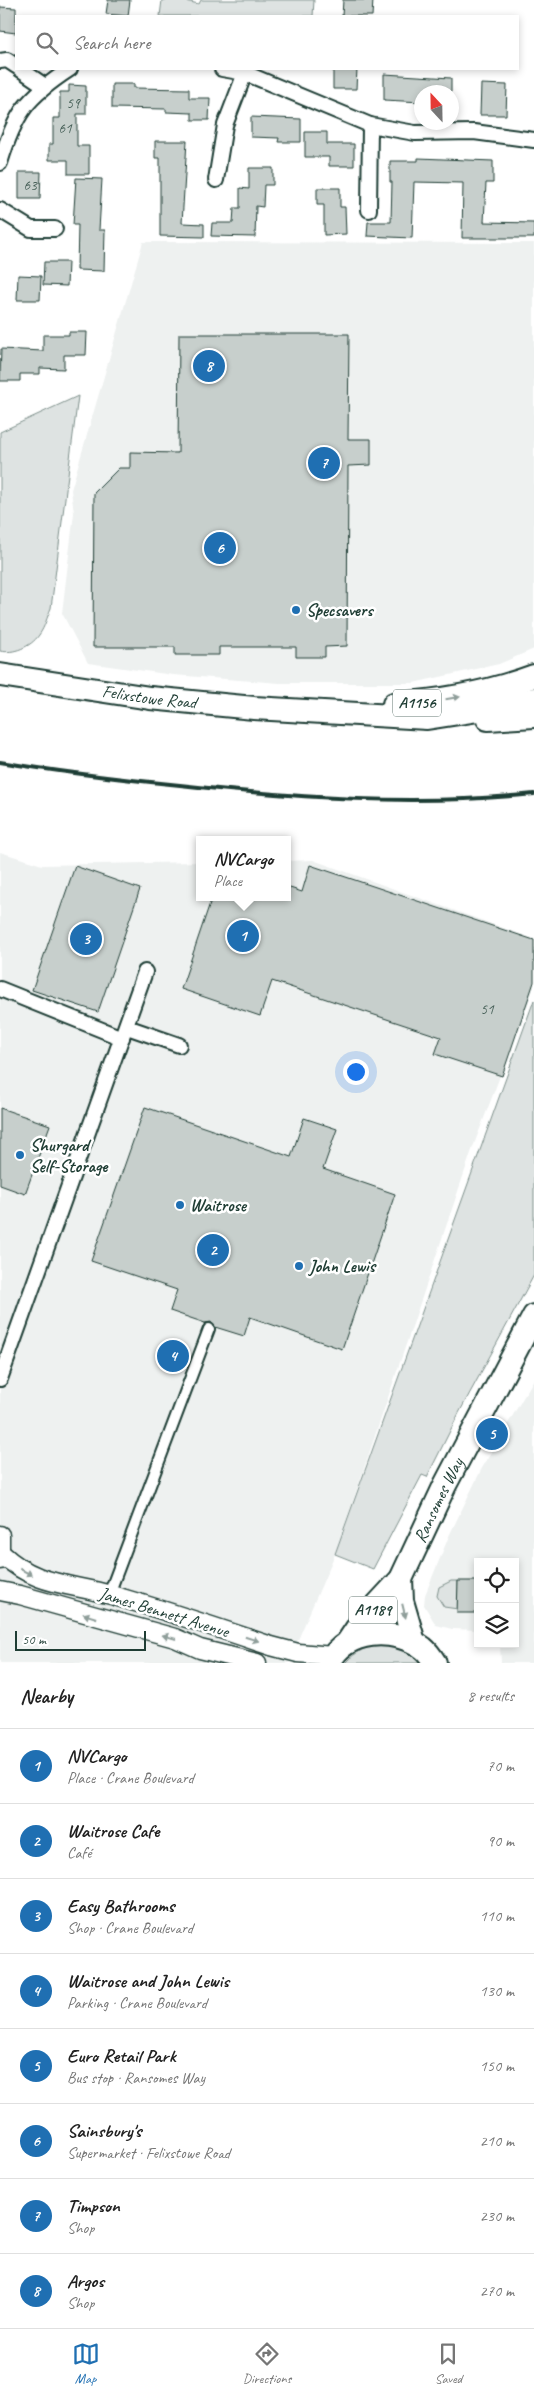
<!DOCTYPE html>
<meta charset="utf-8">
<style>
:root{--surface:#fff;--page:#f6f6f6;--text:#222;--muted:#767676;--line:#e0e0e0;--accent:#1f6fb2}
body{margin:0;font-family:Caveat,sans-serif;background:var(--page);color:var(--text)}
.controls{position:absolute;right:15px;bottom:15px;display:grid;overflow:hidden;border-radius:0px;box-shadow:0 2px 8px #0003}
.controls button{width:45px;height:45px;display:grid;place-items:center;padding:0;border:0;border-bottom:1px solid var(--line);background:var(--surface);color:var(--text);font:25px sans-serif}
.compass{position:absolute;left:414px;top:85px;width:45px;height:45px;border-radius:50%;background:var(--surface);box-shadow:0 2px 8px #0003;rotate:338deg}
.scale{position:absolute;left:15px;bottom:12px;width:131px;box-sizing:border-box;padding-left:5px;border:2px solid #1f3d34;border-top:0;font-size:14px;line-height:18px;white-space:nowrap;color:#1f3d34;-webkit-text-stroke:4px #fff;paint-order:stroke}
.you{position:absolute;left:355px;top:1071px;width:18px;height:18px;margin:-12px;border:4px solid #fff;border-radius:50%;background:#1a73e8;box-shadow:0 0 0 8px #1a73e833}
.badge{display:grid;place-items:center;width:32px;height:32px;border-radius:50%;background:var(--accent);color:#fff;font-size:16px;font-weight:700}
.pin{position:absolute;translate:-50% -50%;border:2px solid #fff;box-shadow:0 1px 5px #0006}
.popup{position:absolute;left:196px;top:836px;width:95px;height:65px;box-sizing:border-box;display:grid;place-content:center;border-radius:0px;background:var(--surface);filter:drop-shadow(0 1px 4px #0005);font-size:16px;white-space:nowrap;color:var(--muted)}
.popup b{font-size:19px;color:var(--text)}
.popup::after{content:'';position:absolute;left:50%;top:100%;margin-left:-10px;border:10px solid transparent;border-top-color:var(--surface)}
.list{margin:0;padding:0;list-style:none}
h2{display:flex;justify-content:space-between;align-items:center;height:65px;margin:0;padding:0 20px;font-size:21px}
h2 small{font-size:16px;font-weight:400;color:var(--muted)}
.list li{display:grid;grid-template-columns:32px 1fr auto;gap:15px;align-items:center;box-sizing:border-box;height:75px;padding:0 20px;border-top:1px solid var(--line)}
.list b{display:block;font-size:19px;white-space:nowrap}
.list p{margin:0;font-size:16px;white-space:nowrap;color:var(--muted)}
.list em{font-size:16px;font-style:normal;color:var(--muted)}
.icon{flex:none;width:28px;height:28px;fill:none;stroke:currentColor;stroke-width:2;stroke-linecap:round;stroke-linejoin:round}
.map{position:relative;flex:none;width:534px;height:1663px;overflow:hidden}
.search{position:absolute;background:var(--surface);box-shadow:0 2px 8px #0003;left:15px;right:15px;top:15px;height:55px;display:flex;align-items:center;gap:12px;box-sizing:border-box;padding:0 18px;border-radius:0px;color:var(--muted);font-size:19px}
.sheet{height:665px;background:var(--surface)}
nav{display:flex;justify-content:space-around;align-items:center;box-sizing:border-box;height:70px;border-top:1px solid var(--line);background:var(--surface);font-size:14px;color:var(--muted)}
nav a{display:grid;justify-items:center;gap:2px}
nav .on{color:var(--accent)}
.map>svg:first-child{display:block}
.built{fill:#eef1f0}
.green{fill:#dee3e2;stroke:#7e908b}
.building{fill:#c7cfcc;stroke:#1f3d34}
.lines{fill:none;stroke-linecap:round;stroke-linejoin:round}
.pedestrian-casing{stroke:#1f3d34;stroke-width:14}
.minor-casing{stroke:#1f3d34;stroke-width:18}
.tertiary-casing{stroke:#1f3d34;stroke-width:21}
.primary-casing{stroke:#1f3d34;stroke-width:26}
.pedestrian{stroke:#fff;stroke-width:10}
.minor{stroke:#fff;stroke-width:14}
.tertiary{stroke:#fff;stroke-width:18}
.primary{stroke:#fff;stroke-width:22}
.rail{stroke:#1f3d34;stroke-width:4}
.oneway{fill:#8f9e9a}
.poi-dot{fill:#1f6fb2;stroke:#fff;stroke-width:2}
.labels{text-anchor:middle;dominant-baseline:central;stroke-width:5;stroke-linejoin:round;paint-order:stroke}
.number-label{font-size:15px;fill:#49625a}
.shield{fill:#fff;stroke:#627771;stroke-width:1}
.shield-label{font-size:16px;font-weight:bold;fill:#1f3d34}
.poi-label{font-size:18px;font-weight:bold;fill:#1f3d34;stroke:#fff;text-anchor:start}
.street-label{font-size:18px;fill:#1f3d34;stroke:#fff}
</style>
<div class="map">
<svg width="534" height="1663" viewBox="0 0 534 1663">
<rect width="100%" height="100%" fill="#fff"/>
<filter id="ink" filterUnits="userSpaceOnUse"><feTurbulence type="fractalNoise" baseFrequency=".02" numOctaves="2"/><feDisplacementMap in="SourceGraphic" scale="10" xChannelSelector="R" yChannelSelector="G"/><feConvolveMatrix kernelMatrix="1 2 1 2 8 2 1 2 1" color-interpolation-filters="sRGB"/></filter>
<g filter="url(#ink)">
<!-- built -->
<g class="built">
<path d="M143 242 534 243V649L499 664 413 683H280L173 675 88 663 62 613 74 513 71 490Z"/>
<path d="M0 852 42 865 199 862V897H287V861L313 860 534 939V987L473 1147 335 1554 288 1663H0Z"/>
<path d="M534 1379V1663H501L500 1644H515V1562H478V1630L452 1629 436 1625 424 1605 425 1595 449 1536 481 1470Z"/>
</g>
<!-- green -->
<g class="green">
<path d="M162 0H180L199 4 201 0H314L313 16H160Z"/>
<path d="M78 396 51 608C47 617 45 627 39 635 31 647 13 654 0 651V432Z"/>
<path d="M534 1000V1275L459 1413 427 1477 422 1475 373 1569 335 1554Z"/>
<path d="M451 1581H458V1609L444 1607 437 1596 439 1587Z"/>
<path d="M382 1643 399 1645 425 1663H345C356 1651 367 1647 382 1643Z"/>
</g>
<!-- building -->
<g class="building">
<path d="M108 0H130L128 16 106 14Z"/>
<path d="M343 0H373L372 16H342Z"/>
<path d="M0 7 16 8V33L0 31Z"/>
<path d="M333 69H357L356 89H333Z"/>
<path d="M384 74 451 78V92H422V102L384 100Z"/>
<path d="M112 84H134V88L189 89V98H210L209 120H192V113L166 112V109L112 108Z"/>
<path d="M481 84 507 85 506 115H480Z"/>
<path d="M69 85 86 86V114H77V146H89V174H68V160H49V144H53V118H60V92H69Z"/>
<path d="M251 117 301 119V142H278L279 138 251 137Z"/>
<path d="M305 132H327V144H354V166H329V157H305Z"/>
<path d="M155 141H187L182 223 204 224V237L160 236V158H155Z"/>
<path d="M418 158 493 161V183H486L484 222 534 223V238H462L463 183 414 182 412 238 367 236 368 222H391L392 182H390V161H418Z"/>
<path d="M249 168H273V185H264L263 207 256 206 255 237 211 236 212 223H233L234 208H240V188L249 189Z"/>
<path d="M19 172H41L40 199H19Z"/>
<path d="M76 178 102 179 99 230H105L104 271 77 270 78 225H73Z"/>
<path d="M317 188H340V207H345L346 234 324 235V205H317Z"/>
<path d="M44 262H68L67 286 43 285Z"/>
<path d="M18 275 41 276 40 300H17Z"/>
<path d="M69 332H87L86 355H64V369L40 368V374H20V381H0L1 349 43 351V335H69Z"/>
<path d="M179 334H349L348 439H371V465L348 466 347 646 325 647V657H296V647H219V655H175V647H93L94 493 119 468H130V452L178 453Z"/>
<path d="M310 865 534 940V982L502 1076 435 1054 441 1037 272 981 260 1016 181 989 212 897H287V887L302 892Z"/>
<path d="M75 866 140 889 98 1012 32 990Z"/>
<path d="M145 1107 291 1157 304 1118 337 1129 323 1169 395 1194 342 1349 250 1317 244 1336 215 1327 211 1322 205 1323 170 1311 177 1290 91 1261Z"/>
<path d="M0 1108 50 1125 25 1194 0 1185Z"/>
<path d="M458 1581H478V1613H457Z"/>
</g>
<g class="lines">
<!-- pedestrian casing -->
<g class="pedestrian-casing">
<path id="pedestrian" d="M109 1594 209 1329"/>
</g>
<!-- minor casing -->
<g class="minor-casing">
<g id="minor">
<path d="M0 61 7 60 16 66"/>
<path d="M20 69 45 86"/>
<path d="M222 69 245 73 370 125 415 133 474 132 534 140"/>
<path d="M0 163C15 113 27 97 70 69"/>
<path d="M216 180 225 125 245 73"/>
<path d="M0 210 31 229H55"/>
<path d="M369 210 370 125"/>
<path d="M0 989 122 1038"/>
<path d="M127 1027 179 1045"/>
<path d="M0 1379 145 972"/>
</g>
</g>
<!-- tertiary casing -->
<g class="tertiary-casing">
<g id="tertiary">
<path d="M0 1535V1560"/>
<path d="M2 1554C36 1586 69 1583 111 1595 165 1610 218 1628 271 1646L298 1653 333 1656"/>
<path d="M0 1591 20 1595 175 1638 200 1649 257 1663"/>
</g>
</g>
<!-- primary casing -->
<g class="primary-casing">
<g id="primary">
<path id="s1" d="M0 675 150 698 254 708 427 718 485 709 534 699"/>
<path d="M394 704C442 701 488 693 534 676"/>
<path d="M488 719 534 716"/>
<path d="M401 1579 402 1601 414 1642"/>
<path id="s2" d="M347 1643 361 1622 401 1579 445 1485 534 1316"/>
<path d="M329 1663C346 1629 394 1627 423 1648 428 1652 432 1658 435 1663"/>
</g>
</g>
<!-- pedestrian -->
<use href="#pedestrian" class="pedestrian"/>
<!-- minor -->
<use href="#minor" class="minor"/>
<!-- tertiary -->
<use href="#tertiary" class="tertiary"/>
<!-- primary -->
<use href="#primary" class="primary"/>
<!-- rail -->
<path class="rail" d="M0 762C60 772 119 779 180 785 297 798 416 806 534 794"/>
</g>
<!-- one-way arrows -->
<defs><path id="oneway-solid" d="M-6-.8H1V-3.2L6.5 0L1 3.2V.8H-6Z" transform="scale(1.25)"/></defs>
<g class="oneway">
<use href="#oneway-solid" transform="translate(453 698) rotate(-9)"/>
<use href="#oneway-solid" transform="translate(26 1572) rotate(27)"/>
<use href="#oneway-solid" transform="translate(404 1611) rotate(76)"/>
<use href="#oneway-solid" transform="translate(90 1616) rotate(-163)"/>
<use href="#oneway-solid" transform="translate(169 1637) rotate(-164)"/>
<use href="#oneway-solid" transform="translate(252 1639) rotate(18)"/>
</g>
</g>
<!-- markers -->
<g class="poi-dot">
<circle cx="296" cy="610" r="5"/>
<circle cx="20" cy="1155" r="5"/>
<circle cx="180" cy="1205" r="5"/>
<circle cx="299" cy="1266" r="5"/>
</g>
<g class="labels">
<!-- number labels -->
<g class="number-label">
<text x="73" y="103">59</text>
<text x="65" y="128">61</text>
<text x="30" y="185">63</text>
<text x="487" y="1009">51</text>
</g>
<!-- shield labels -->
<g class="shield">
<rect x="393" y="689.5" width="48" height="27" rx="4"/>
<rect x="349" y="1596.5" width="48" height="27" rx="4"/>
</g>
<g class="shield-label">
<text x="417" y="703">A1156</text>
<text x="373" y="1610">A1189</text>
</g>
<!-- poi labels -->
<g class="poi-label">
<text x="306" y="610">Specsavers</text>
<text x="30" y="1145">Shurgard<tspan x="30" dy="21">Self-Storage</tspan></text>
<text x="190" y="1205">Waitrose</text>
<text x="309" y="1266">John Lewis</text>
</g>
<!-- street labels -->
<g class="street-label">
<text stroke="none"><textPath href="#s1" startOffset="151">Felixstowe Road</textPath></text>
<text stroke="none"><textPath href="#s2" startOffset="171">Ransomes Way</textPath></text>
<text transform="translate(164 1612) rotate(17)">James Bennett Avenue</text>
</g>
</g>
</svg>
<div class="controls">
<button><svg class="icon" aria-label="locate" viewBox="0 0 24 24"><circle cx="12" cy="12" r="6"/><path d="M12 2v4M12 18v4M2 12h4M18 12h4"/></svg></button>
<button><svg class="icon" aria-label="layers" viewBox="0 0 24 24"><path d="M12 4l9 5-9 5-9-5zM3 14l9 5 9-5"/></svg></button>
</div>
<svg class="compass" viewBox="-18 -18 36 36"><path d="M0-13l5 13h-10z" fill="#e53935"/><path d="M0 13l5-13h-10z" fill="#767676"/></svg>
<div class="scale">50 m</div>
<div class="you"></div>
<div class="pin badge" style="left:243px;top:936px">1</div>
<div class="popup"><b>NVCargo</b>Place</div>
<div class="pin badge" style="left:213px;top:1250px">2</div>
<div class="pin badge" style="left:86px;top:939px">3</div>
<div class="pin badge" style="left:173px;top:1356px">4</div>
<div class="pin badge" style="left:492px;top:1434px">5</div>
<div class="pin badge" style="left:220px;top:548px">6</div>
<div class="pin badge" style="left:324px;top:463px">7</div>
<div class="pin badge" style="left:209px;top:366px">8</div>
<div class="search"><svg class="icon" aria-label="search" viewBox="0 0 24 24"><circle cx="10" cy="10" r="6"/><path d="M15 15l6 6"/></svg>Search here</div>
</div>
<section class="sheet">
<h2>Nearby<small>8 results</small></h2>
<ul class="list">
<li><span class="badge">1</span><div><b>NVCargo</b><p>Place · Crane Boulevard</p></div><em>70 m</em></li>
<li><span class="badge">2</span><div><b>Waitrose Cafe</b><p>Café</p></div><em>90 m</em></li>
<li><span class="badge">3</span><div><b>Easy Bathrooms</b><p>Shop · Crane Boulevard</p></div><em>110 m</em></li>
<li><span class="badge">4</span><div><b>Waitrose and John Lewis</b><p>Parking · Crane Boulevard</p></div><em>130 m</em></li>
<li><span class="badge">5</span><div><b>Euro Retail Park</b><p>Bus stop · Ransomes Way</p></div><em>150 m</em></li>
<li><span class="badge">6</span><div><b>Sainsbury's</b><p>Supermarket · Felixstowe Road</p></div><em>210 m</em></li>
<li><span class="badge">7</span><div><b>Timpson</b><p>Shop</p></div><em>230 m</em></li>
<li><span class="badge">8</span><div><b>Argos</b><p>Shop</p></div><em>270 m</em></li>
</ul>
</section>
<nav>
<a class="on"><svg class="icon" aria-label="map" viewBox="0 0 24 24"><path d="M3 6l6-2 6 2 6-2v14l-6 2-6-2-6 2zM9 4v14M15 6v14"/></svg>Map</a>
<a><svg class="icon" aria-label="directions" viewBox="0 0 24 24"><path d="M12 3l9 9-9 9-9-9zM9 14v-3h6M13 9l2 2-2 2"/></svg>Directions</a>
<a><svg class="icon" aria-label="saved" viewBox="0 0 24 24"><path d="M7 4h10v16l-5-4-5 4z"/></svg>Saved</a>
</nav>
